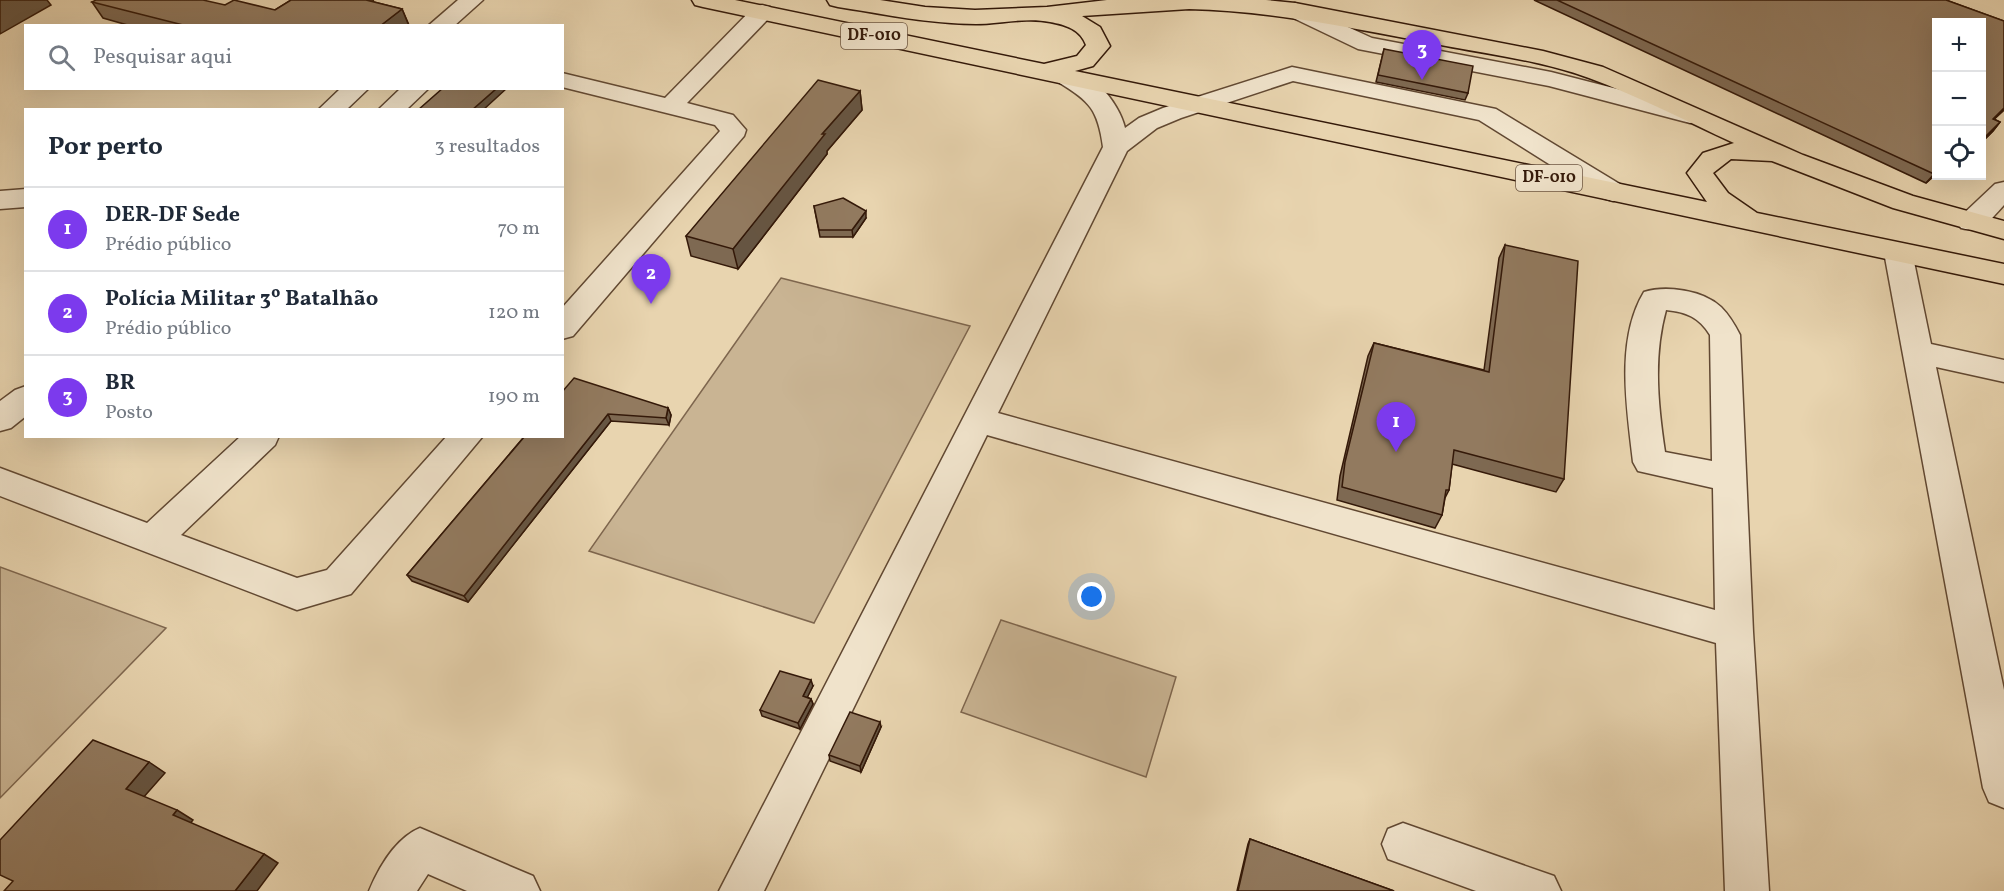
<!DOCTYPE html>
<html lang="pt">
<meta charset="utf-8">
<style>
:root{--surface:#fff;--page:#f2f2f3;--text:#1f2937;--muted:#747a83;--line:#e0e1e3;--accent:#7c3aed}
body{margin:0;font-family:Vollkorn,serif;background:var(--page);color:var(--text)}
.controls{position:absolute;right:18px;top:18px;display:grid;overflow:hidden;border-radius:0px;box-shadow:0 6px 24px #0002}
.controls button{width:54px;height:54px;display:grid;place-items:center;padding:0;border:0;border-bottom:2px solid var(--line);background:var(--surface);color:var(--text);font:30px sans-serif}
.you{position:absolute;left:1092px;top:597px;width:21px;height:21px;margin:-15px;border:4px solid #fff;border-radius:50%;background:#1a73e8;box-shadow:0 0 0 9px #1a73e833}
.badge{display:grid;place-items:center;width:39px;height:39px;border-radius:50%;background:var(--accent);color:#fff;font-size:20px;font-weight:700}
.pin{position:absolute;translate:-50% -50px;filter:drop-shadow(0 2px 3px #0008)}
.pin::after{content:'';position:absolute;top:32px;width:21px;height:18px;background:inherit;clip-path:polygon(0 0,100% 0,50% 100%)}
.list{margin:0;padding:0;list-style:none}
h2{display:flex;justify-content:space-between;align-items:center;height:78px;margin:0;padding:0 24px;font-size:26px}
h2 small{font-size:20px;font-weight:400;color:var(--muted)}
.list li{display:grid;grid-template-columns:39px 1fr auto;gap:18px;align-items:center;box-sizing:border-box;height:84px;padding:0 24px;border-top:2px solid var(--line)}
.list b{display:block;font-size:22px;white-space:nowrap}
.list p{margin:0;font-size:20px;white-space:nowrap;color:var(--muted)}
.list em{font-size:20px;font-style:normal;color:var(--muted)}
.icon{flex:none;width:33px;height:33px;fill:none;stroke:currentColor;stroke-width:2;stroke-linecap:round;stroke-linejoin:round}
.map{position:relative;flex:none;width:2004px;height:891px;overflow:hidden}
.search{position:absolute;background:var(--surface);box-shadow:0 6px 24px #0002;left:24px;top:24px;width:540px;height:66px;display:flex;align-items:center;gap:15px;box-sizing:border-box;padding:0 21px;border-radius:0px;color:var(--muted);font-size:22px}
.panel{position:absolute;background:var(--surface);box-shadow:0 6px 24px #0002;left:24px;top:108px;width:540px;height:330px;border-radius:0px}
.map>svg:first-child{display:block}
.green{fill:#c9b493;stroke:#7e664e;stroke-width:1.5}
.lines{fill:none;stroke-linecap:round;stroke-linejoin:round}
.minor-casing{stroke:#614832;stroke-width:3}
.major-casing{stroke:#341909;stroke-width:3}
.minor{fill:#f0e3cb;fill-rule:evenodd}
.major{fill:#e8d4af;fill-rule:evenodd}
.wall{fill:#7e6952;stroke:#341909;stroke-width:1.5}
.shaded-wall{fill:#665542;stroke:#341909;stroke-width:1.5}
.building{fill:#927a5f;stroke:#341909;stroke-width:1.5}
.labels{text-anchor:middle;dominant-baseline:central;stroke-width:6;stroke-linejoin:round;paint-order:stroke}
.shield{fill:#f0e3cb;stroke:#6c5643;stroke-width:1.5}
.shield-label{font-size:16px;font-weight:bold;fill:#341909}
</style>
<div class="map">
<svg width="2004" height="891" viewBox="0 0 2004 891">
<rect width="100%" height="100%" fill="#e8d4af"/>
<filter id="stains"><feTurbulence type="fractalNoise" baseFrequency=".00333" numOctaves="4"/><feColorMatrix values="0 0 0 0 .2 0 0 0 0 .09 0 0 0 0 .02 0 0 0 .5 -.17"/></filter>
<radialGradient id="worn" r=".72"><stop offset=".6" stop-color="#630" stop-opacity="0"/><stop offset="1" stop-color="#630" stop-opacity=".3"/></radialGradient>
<!-- green -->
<g class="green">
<path d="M781 278 970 326 814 623 589 551Z"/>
<path d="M0 567 166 628 0 798Z"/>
<path d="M1001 620 1176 677 1146 777 961 712Z"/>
</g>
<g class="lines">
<!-- minor casing -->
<g class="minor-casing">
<g id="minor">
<path d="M458 0H483L454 26H428Z"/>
<path d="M1295 3 1372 38 1551 72 1699 110 1703 115 1699 120 1690 123 1549 86 1358 49 1287 15 1284 10 1287 5Z"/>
<path d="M762 5 770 7 773 12 770 17 687 103 733 115 746 130 744 136 573 336 562 339V308L720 131 715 125 562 87V73L665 98 754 7Z"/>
<path d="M1292 67 1496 109 1623 186 1626 192 1623 198 1613 201 1603 198 1479 120 1293 81 1181 118 1157 128 1127 151 998 413 1715 610 1713 488 1638 471 1633 462C1627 409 1615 340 1644 292 1666 285 1703 290 1721 307 1729 315 1735 325 1740 335L1753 632 1769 891H1725L1716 643 987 435 764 891H719L1103 147C1098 110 1090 101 1058 82L1055 77 1058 72C1089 64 1119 102 1125 128L1139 118 1163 108ZM1666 310C1686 312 1699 317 1710 335L1712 461 1665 452C1658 405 1653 357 1666 310Z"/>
<path d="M341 88H369L346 110H318Z"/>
<path d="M401 88H429L406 110H378Z"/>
<path d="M2004 182V205C1991 219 1981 234 1961 228L1957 222 1961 216 1995 184Z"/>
<path d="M26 189V207L0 209V191Z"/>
<path d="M1898 243 1908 245 1912 252 1931 344 2004 360V382L1936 367 2004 690V808L1989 802 1983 788 1884 252 1888 245Z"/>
<path d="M26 386V416L11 428 0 431V401L15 390Z"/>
<path d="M241 436H279L275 445 181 535 297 578 327 570 447 436H483L351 594 297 610 0 496V468L147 523Z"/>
<path d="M1403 823 1554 876 1561 891H1476L1388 859 1382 844 1388 829Z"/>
<path d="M420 828 533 876 540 891H467L428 874 417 891H369C379 867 396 838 420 828Z"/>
</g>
</g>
<!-- major casing -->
<g class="major-casing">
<path id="major" d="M692 0H735L1044 64 1077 56 1086 45C1080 29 1066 25 1050 22 1027 17 999 24 976 24 929 24 884 14 838 7L830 5 827 0H880L925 7 975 10 1047 7 1107 0H1266L1295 3 1543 51 1603 67 1803 155 1913 196 2004 221V239L1893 208 1772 161 1731 159 1713 173 1728 193 1757 213 2004 264V284L703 7 695 5ZM1189 9C1276 11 1360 30 1446 46 1493 55 1543 61 1589 78 1638 96 1686 121 1734 143L1703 153 1687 173 1707 202 1075 71 1093 66 1110 46 1100 27 1082 16Z"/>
</g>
<!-- minor -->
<use href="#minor" class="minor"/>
<!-- major -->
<use href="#major" class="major"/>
</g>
<!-- wall -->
<g class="wall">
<path d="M291 0H373L374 2 402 9 409 25 131 26 103 18 92 2 225 5 275 10Z"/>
<path d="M1534 0H1946L2004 21V110L1994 119 2000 122 1993 131 1982 142V22H1936V174L1926 183Z"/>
<path d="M1384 49 1468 93 1465 100 1376 82Z"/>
<path d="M860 91 862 110 827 151V154L738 269 691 256 686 236Z"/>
<path d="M814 206 866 218 853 237H820Z"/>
<path d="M1505 245 1564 479 1556 492 1452 464 1449 490 1445 498 1442 515 1435 528 1337 500 1340 476 1368 356 1374 343 1484 370 1499 258Z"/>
<path d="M562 392 668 408 671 415 669 425 611 421 468 602 412 581 407 575Z"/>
<path d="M813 686 807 697 811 699 813 704 800 729 762 716 760 710Z"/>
<path d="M881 727 861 772 830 761 829 755Z"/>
<path d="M1250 839 1394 891H1237L1248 844Z"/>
</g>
<!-- shaded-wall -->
<g class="shaded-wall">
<path d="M0 0H47L51 5 0 34Z"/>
<path d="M402 9 409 26H380Z"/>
<path d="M497 88H507L483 110H472Z"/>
<path d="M860 91 862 110 827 151V154L738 269 733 249 822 134Z"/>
<path d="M2004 108V110L1985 128 1993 119Z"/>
<path d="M2000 122 1993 131 1982 142V140Z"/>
<path d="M1936 172V174L1926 183 1934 174Z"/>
<path d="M866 211V218L853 237 852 230Z"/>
<path d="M668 408 671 415 669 425 666 418Z"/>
<path d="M608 414 611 421 468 602 464 596Z"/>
<path d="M811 680 813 686 805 702 803 696Z"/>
<path d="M811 699 813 704 800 729 798 723Z"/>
<path d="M880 722 881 727 861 772 860 766Z"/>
<path d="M149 762 165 773 142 799 126 789Z"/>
<path d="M177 810 193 820 189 825 173 815Z"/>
<path d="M264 854 278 863 257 891H235Z"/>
</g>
<!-- building -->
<g class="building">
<path d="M96 0H203L225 5 234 0 275 10 291 0H366L402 9 380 26H187L92 2Z"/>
<path d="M1557 0H1946L2004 21V108L1993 119 2000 122 1982 140V22H1936V172L1934 174Z"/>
<path d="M1384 49 1473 66 1468 93 1378 75Z"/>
<path d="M818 80 860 91 822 134H825L733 249 686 236Z"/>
<path d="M443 88H497L472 110H418Z"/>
<path d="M843 198 866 211 852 230H819L814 206Z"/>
<path d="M1505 245 1578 261 1564 479 1454 450 1449 490H1446L1442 515 1342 487 1345 462 1374 343 1489 372Z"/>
<path d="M574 378 668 408 666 418 608 414 464 596 407 575 525 436H562V392Z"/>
<path d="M780 671 811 680 803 696 811 699 798 723 760 710Z"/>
<path d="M850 712 880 722 860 766 829 755Z"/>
<path d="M93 740 149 762 126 789 177 810 173 815 264 854 235 891H4L13 881 0 875V840Z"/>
<path d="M1250 839 1394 891H1238Z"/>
</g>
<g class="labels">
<!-- shield labels -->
<g class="shield">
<rect x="841" y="23" width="66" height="26" rx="4.5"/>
<rect x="1516" y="165" width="66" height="26" rx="4.5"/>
</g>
<g class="shield-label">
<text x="874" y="36">DF-010</text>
<text x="1549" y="178">DF-010</text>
</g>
</g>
<rect width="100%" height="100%" filter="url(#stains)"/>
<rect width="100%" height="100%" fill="url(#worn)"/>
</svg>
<div class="controls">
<button>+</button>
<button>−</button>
<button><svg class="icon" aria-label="locate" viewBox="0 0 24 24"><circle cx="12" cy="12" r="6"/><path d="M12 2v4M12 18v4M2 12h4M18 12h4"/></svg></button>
</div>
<div class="you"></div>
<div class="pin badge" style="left:1396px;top:452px">1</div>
<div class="pin badge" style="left:651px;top:304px">2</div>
<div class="pin badge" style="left:1422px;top:80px">3</div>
<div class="search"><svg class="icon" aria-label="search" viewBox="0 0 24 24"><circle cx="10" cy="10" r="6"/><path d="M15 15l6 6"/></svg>Pesquisar aqui</div>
<section class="panel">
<h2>Por perto<small>3 resultados</small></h2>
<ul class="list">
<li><span class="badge">1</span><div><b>DER-DF Sede</b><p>Prédio público</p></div><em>70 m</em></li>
<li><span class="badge">2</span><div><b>Polícia Militar 3º Batalhão</b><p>Prédio público</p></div><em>120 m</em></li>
<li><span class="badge">3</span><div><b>BR</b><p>Posto</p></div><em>190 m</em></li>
</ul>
</section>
</div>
